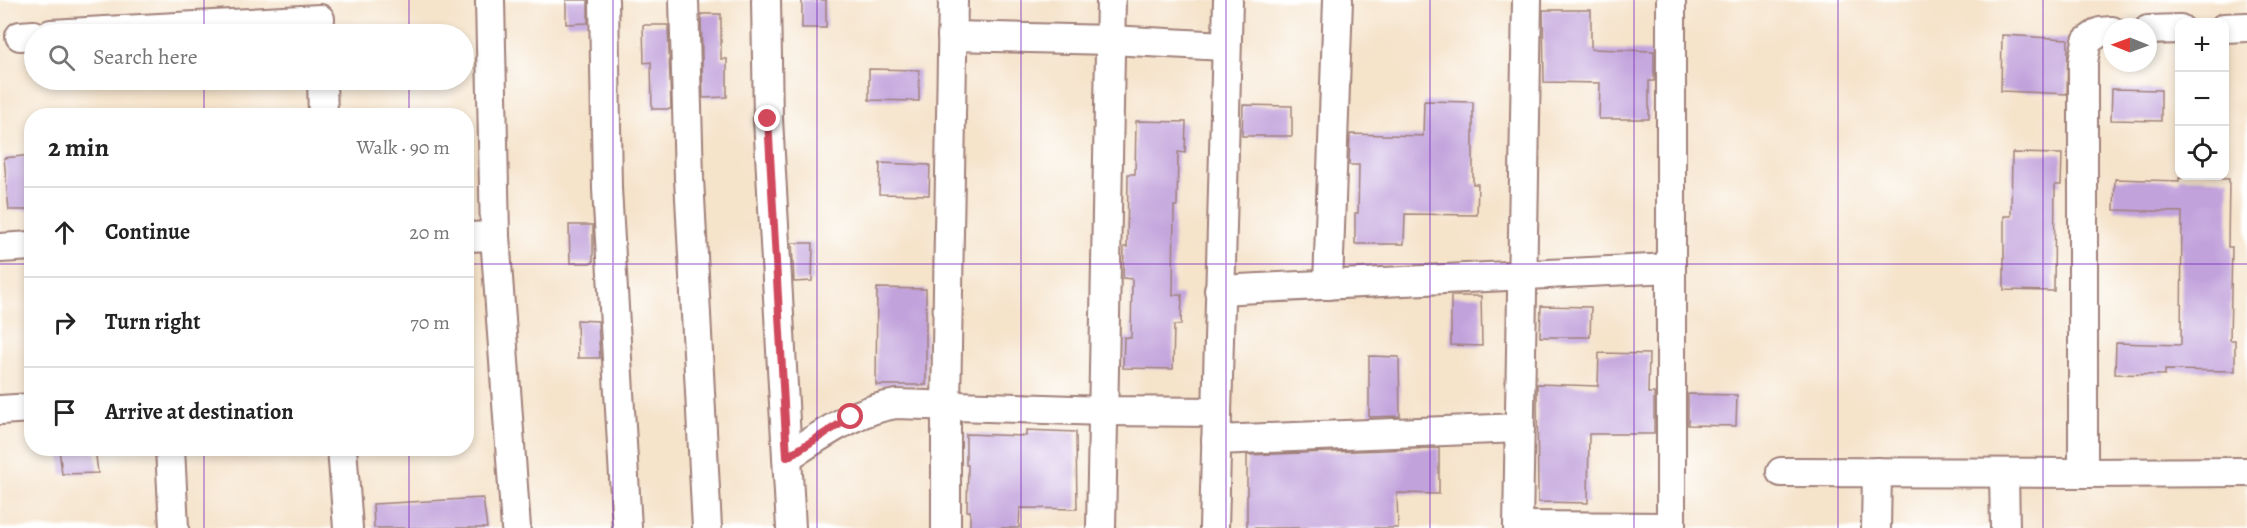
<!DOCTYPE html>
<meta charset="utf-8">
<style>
:root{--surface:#fff;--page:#f2f2f2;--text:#222;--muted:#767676;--line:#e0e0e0}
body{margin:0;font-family:Alegreya,serif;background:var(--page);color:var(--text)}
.controls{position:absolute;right:18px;top:18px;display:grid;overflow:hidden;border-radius:12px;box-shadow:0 3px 9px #0003}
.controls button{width:54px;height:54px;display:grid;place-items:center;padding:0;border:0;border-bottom:2px solid var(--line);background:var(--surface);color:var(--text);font:30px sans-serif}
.compass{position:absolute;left:2103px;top:18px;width:54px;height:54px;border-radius:50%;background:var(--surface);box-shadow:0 3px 9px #0003;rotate:271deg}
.stop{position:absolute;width:18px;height:18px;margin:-14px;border:4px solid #d1495b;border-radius:50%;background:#fff}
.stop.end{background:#d1495b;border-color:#fff;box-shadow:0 2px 6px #0008}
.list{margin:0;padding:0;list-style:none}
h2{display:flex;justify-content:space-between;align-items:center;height:78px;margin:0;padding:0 24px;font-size:26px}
h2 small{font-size:20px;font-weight:400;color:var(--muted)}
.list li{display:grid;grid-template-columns:39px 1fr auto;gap:18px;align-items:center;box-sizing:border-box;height:90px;padding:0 24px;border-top:2px solid var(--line)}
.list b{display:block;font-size:22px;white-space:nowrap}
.list em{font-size:20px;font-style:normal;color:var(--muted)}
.icon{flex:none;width:33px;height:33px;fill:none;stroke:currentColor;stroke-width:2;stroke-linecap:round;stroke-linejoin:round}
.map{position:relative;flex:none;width:2247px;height:528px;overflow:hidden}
.search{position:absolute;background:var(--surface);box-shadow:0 3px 9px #0003;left:24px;top:24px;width:450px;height:66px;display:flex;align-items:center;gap:15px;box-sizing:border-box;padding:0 21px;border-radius:33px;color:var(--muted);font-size:22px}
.panel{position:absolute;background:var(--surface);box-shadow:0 3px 9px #0003;left:24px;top:108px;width:450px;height:348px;border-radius:24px}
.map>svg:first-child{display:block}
.building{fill:#c1a2db}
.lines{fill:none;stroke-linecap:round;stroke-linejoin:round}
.street-casing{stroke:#a0817a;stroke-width:32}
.street{stroke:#fff;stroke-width:28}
.route{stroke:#d1495b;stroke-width:8}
.grid{fill:none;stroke:#7b2cbf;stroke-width:1.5;stroke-opacity:0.55}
</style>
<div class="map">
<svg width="2247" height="528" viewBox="0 0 2247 528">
<rect width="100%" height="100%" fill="#fff"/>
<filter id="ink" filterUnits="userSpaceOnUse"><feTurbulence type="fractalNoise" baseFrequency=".0167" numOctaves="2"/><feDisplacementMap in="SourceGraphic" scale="12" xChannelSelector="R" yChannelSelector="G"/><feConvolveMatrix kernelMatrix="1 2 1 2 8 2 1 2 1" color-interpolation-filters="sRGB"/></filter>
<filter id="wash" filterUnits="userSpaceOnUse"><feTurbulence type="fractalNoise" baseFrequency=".008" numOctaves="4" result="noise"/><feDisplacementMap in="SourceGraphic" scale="24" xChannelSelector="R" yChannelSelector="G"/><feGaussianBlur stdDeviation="1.35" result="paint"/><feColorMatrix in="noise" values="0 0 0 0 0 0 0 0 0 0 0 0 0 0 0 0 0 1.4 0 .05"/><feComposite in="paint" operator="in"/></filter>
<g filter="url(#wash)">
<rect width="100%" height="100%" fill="#f5e3ca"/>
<g id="blocks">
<!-- building -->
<g class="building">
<path d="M566 0H588V23L566 24Z"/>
<rect x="802" y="0" width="24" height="28"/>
<path d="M1543 10H1591V49L1654 51V81H1649V119H1599L1600 83 1544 82Z"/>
<path d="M701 14H721V59H727V97L703 98Z"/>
<path d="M643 25H668L671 109H652L651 62 644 63Z"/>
<path d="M2002 35 2068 39 2067 94 2001 91Z"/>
<path d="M869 69 919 70V101L869 100Z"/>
<path d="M2112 89 2161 90V121L2111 120Z"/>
<path d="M1424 101 1473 102V184H1478L1477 215 1405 214 1404 244H1355V213H1358L1359 165H1349L1350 134 1423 136Z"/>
<path d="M1243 105 1292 106V136H1242Z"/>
<path d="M1136 121 1186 122 1185 153 1178 152 1177 206H1174L1173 295H1182L1181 325H1174L1173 369 1123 368 1124 337 1131 338 1132 279 1123 278 1124 247H1127L1128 174H1135Z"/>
<path d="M2012 153 2062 154 2061 185H2055L2054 291 2004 290V216H2011Z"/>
<path d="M32 155V210H9L4 158Z"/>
<path d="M880 163 930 165 929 195 879 194Z"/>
<path d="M2179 178 2229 179 2228 247H2232L2230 340H2235V371L2165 370V375L2115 374 2116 343 2181 345 2182 212 2114 210 2115 179 2179 181Z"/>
<path d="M569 225H593V263H570Z"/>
<path d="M792 243H813L812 281 794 282Z"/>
<path d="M877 288 926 289V385H876Z"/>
<path d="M1451 296H1481L1482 346 1451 345Z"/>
<path d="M1541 306 1591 307 1590 337H1540Z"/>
<path d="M577 320 598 321 600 358H578Z"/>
<path d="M1599 353 1649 354 1648 393H1654V434H1589L1588 503 1538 502 1537 384 1598 386Z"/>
<path d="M1369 356 1399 357 1400 416 1369 417Z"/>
<path d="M1688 394 1737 395 1736 426 1688 425Z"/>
<path d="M1026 430 1076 432 1077 509 1020 508 1019 528H970V511H967L968 465H966V434L1026 436Z"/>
<path d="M59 448H95L98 473 62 474Z"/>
<path d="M1439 448V494L1397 493 1398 528H1247V455Z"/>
<path d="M483 498 487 528H374L373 504Z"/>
</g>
</g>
</g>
<g filter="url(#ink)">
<use href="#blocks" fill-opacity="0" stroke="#a0817a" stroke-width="1.5"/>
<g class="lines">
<!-- street casing -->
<g class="street-casing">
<g id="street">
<path d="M490 0 495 236 516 528"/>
<path d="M604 0 607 189 627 528"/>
<path d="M684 0 689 178 707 528"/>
<path d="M766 0 768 119 791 528"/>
<path d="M1671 0V528"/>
<path d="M2224 28 2247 27"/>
<path d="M2148 30 2180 29"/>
<path d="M2112 31 2100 32 2087 41 2083 62V473L2247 472"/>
<path d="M51 34 320 19"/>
<path d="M20 36 34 35"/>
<path d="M952 36 1110 40 1225 46"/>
<path d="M322 80 323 116"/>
<path d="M466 237 495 236"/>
<path d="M0 248 32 246"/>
<path d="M1328 285 1338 0"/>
<path d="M1219 290 1671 268"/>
<path d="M0 410 32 408"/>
<path d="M1216 440 1520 428"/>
<path d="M170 448 174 528"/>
<path d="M342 448 348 528"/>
<path d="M787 457C824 434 853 411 896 404L1103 411 1216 412"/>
<path d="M1781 472 2083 473"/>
<path d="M2004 473 2005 528"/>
<path d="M1518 526 1671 527"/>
<path d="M946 528V406L953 0"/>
<path d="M1101 528 1111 0"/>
<path d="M1214 528 1228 0"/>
<path d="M1518 528 1527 0"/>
<path d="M1876 528 1877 472"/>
</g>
</g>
<!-- street -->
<use href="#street" class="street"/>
</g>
</g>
<g class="lines" filter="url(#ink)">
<!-- route -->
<path class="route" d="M768 119 787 457 851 417"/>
</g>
<!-- grid -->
<path class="grid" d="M204 0V34M409 0V34M613 0V528M817 0V528M1021 0V528M1226 0V528M1430 0V528M1634 0V528M1838 0V528M2043 0V528M204 80V116M409 80V116M0 264H32M466 264H2247M204 448V528M409 448V528"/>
</svg>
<div class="controls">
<button>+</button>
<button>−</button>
<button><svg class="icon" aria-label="locate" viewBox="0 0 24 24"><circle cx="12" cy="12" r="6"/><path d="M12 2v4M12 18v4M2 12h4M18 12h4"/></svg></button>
</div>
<svg class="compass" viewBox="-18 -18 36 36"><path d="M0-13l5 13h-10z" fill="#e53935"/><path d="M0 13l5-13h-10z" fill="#767676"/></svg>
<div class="stop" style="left:851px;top:417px"></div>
<div class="stop end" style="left:768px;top:119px"></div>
<div class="search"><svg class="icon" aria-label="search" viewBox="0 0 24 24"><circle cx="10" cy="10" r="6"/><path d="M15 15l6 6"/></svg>Search here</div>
<section class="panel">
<h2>2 min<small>Walk · 90 m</small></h2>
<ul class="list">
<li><svg class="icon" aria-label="ahead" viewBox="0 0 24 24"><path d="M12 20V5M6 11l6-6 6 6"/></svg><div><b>Continue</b></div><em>20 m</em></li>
<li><svg class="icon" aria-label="right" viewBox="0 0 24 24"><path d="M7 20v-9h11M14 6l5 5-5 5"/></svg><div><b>Turn right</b></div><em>70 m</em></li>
<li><svg class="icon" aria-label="arrive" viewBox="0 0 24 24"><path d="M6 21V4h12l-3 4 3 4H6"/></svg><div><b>Arrive at destination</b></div></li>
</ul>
</section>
</div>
